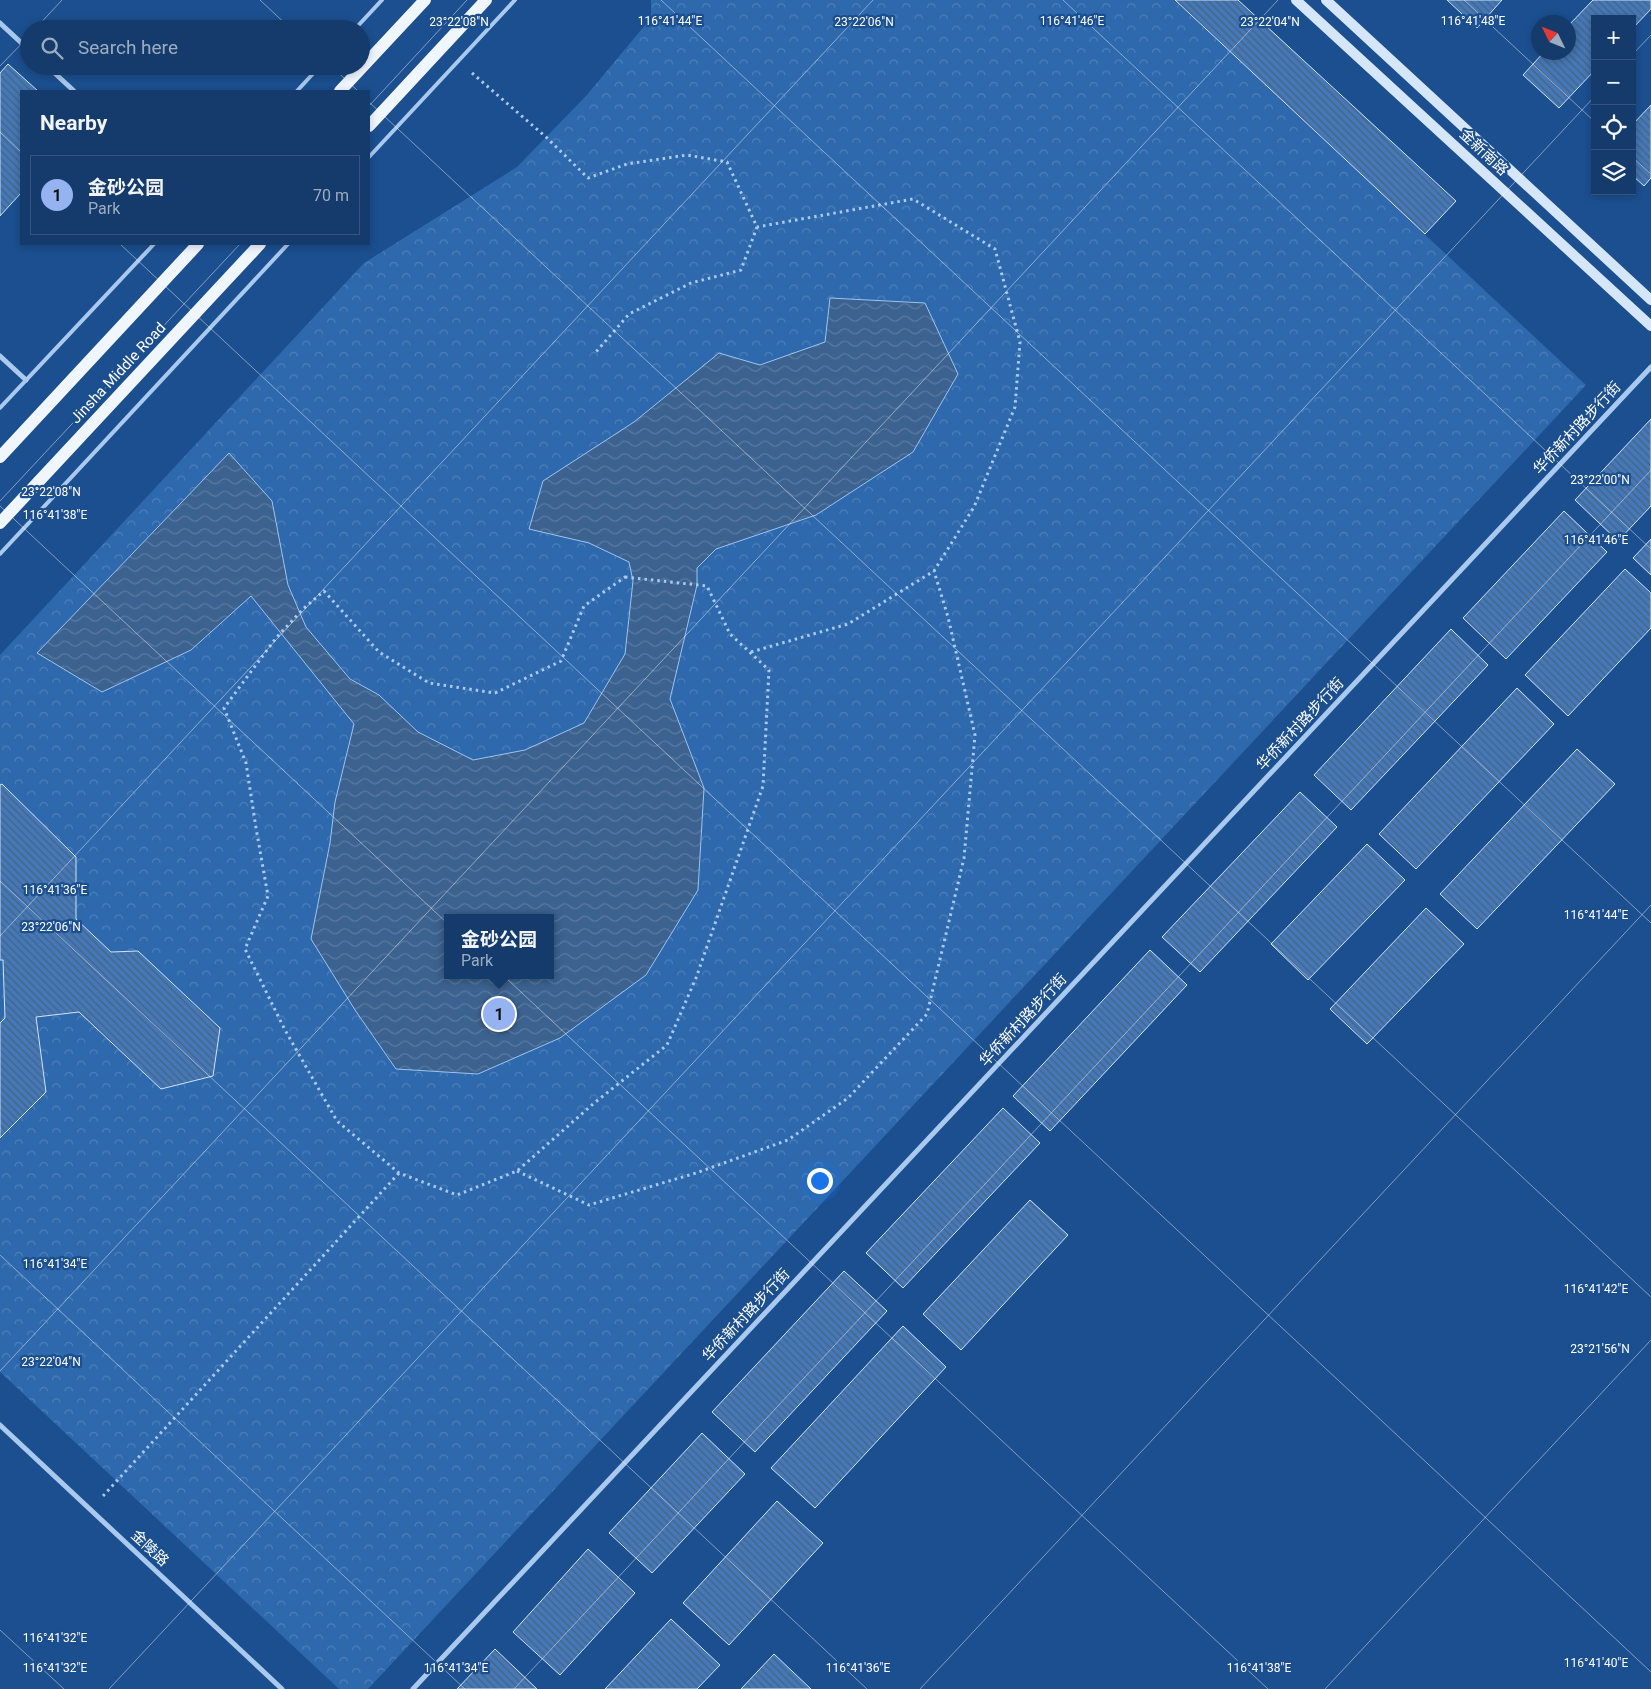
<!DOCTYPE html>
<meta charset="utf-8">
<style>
:root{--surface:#143b6b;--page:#1d4271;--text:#f1f3f6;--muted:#9dadc1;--line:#33557e;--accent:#95b2f1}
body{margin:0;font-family:Roboto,"Noto Sans SC",sans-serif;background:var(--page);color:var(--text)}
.controls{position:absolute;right:15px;top:15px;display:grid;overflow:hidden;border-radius:0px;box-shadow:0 2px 8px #0003}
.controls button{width:45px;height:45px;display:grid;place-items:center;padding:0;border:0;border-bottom:1px solid var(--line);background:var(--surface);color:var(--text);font:25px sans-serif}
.compass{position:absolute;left:1531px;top:15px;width:45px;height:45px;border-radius:50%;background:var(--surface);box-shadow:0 2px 8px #0003;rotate:313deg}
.you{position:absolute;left:819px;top:1180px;width:18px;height:18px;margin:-12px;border:4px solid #fff;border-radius:50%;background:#1a73e8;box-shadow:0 0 0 8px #1a73e833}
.badge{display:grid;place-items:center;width:32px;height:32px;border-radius:50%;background:var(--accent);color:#111;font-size:16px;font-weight:700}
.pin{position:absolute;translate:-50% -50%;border:2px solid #fff;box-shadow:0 1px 5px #0006}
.popup{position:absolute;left:444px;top:914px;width:110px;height:65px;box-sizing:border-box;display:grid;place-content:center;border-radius:0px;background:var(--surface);filter:drop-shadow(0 1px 4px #0005);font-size:16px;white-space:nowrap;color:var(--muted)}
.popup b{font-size:19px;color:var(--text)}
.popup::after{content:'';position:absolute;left:50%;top:100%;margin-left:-10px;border:10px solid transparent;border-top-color:var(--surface)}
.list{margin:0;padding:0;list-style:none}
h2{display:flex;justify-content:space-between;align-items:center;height:65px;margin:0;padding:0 20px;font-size:21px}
h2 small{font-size:16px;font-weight:400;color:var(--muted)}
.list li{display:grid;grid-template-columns:32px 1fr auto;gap:15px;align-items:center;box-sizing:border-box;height:80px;margin:0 10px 10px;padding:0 10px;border:1px solid var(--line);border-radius:0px}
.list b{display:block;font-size:19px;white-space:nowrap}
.list p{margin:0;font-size:16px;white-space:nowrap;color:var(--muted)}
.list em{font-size:16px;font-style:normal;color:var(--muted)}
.icon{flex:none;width:28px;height:28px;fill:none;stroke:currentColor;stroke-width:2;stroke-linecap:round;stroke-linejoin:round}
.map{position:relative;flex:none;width:1651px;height:1689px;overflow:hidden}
.search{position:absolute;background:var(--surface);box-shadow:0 2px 8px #0003;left:20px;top:20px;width:350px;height:55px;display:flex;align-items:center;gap:12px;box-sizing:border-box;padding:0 18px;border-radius:28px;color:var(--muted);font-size:19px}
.panel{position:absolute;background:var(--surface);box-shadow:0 2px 8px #0003;left:20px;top:90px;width:350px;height:155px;border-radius:0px}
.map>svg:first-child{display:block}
.park{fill:url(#park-crowns);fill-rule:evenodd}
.water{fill:url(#water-waves);stroke:#9cc4f0;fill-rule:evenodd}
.building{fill:url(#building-back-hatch);stroke:#cfe3fa}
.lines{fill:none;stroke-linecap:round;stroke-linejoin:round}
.path{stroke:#a9c9ee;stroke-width:3;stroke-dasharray:2.5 4;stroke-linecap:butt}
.lane{stroke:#a9c9ee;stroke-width:4}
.street{stroke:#a9c9ee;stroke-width:5}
.secondary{stroke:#d6e6fa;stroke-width:10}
.primary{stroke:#f0f6ff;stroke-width:12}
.ticks{fill:none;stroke:#fff;stroke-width:1;stroke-opacity:0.45}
.labels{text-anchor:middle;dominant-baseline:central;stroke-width:4.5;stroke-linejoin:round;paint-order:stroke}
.street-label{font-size:15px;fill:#fff;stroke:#1b4f8f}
.ticks-label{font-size:12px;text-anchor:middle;fill:#fff;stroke:#1b4f8f;stroke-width:4.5;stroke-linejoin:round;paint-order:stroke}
</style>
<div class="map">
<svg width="1651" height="1689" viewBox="0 0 1651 1689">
<defs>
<pattern id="park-crowns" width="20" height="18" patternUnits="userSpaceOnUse" patternTransform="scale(1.25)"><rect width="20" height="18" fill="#2e69ad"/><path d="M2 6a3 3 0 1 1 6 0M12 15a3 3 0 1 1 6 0" fill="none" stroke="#4d80b9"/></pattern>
<pattern id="water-waves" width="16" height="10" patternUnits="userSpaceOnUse" patternTransform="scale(1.25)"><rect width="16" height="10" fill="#3c6290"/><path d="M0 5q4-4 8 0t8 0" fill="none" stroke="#597aa1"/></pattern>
<pattern id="building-back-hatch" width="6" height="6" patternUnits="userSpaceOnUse" patternTransform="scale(1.25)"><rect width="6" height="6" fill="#4478b7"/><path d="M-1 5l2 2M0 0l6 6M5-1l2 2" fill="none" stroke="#486282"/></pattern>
</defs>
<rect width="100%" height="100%" fill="#1b4f8f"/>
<!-- park -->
<path class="park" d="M651 0H1174L1586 385 368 1689H339L0 1372V655L364 263 517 167 586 96 651 18ZM448 918H550V975H448Z"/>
<!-- water -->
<path class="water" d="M830 298 925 303 958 374 913 452 816 515 716 549 697 568V585L670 699 704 788 698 890 646 975 560 1038 478 1074 396 1069 355 1010 311 939 330 843 335 802 354 724 251 596 191 650 102 692 37 653 229 453 272 501 288 585 306 627 350 679 379 695 418 732 473 760 525 750 584 723 625 654 633 581 629 562 589 543 529 529 543 481 634 422 719 353 760 365 825 342ZM448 918H550V975H448Z"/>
<!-- building -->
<g class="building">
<path d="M1175 0H1238L1456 201 1425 234Z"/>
<path d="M1447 0H1502L1477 28Z"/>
<path d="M1593 0H1651V9L1632 29V19H1595V70L1559 108 1523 75 1544 52H1568V26Z"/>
<path d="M8 64 38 91H21V193L0 216V73Z"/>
<path d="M1651 105V178L1644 186 1632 175V125Z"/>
<path d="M1651 419V506L1618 541 1575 500Z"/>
<path d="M1564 511 1607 552 1506 659 1463 618Z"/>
<path d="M1651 539V575L1633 558Z"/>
<path d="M1625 569 1651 593V628L1568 716 1525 675Z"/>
<path d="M1451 629 1488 665 1351 810 1314 775Z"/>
<path d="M1517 688 1554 724 1416 869 1379 834Z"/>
<path d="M1577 749 1615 784 1477 929 1440 894Z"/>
<path d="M2 784 76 857V919L111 952 138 951 220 1028 213 1076 161 1089 79 1012 36 1017 46 1092 0 1138V1023L5 1018 3 960H0V785Z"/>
<path d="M1300 792 1337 827 1200 972 1162 937Z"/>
<path d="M1367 844 1405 880 1308 980 1271 944Z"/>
<path d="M1426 908 1464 944 1367 1044 1330 1009Z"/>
<path d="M1150 950 1187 985 1050 1131 1013 1096Z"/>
<path d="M1003 1108 1040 1143 903 1288 866 1253Z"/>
<path d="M1030 1200 1068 1235 961 1350 923 1314Z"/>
<path d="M844 1271 887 1311 755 1452 712 1412Z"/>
<path d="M903 1326 946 1367 815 1508 771 1468Z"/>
<path d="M702 1433 745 1474 652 1573 609 1533Z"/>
<path d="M777 1501 823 1543 729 1645 683 1603Z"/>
<path d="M588 1549 635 1593 560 1675 513 1632Z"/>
<path d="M671 1619 720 1665 697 1689H605Z"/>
<path d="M495 1649 537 1689H457Z"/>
<path d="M774 1654 811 1689H741Z"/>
</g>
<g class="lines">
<!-- path -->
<g class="path">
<path d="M472 73 546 137 588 178 627 164 687 155 727 162 757 227 741 270 691 283 629 314 596 352"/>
<path d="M625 577 707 586 730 634 769 670 763 786 696 978 667 1045 593 1104 517 1171 457 1195 399 1173 337 1121 285 1030 245 949 268 896 256 828 246 763 224 708 276 638 303 609 324 591 379 652 429 683 495 693 561 661 584 606Z"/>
<path d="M751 652 848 624 934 571 974 507 1015 407 1020 342 995 249 913 199 757 227"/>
<path d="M517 1171 589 1205 696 1173 788 1140 848 1098 927 1014 964 858 975 735 948 617 934 571"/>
<path d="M103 1496 399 1173"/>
</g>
<!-- lane -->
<g class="lane">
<path d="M355 29 382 0"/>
<path d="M297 91 320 66"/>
<path d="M369 157 515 0"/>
<path d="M0 408 154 244"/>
<path d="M0 554 288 244"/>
</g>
<!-- street -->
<g class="street">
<path d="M0 23 29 50"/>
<path d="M47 66 74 91"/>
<path d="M0 356 26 380"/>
<path d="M0 1425 282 1689"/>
<path d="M413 1689 1651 367"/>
</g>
<!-- secondary -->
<g class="secondary">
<path d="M1296 0 1651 326"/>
<path d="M1326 0 1651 300"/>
</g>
<!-- primary -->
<g class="primary">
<path d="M340 91 425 0"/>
<path d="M369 126 486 0"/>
<path d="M0 457 198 244"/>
<path d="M0 523 260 244"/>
</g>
</g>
<!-- ticks -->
<path class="ticks" d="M260 0 291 29M661 0 1651 923M1063 0 1651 549M1464 0 1595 122M35 29 62 0M1632 55 1651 35M0 66 29 36M331 66 358 91M369 102 1651 1297M369 106 467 0M0 132 21 152M1632 157 1651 174M120 244 1651 1672M0 501 240 244M0 506 1268 1689M0 881 867 1689M0 936 873 0M0 1255 465 1689M0 1371 1278 0M0 1630 64 1689M109 1689 1595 96M514 1689 1651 470M920 1689 1651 905M1325 1689 1651 1340"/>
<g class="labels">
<!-- street labels -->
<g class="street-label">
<text transform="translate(1484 152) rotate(43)">金新南路</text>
<text transform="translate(118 373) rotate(-47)">Jinsha Middle Road</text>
<text transform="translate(1577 428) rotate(-47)">华侨新村路步行街</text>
<text transform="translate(1300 724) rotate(-47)">华侨新村路步行街</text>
<text transform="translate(1023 1020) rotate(-47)">华侨新村路步行街</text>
<text transform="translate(746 1315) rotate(-47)">华侨新村路步行街</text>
<text transform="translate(150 1548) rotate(43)">金陵路</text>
</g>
</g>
<g class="ticks-label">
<text x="670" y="25">116°41'44"E</text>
<text x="1072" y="25">116°41'46"E</text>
<text x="1473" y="25">116°41'48"E</text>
<text x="459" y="26">23°22'08"N</text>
<text x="864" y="26">23°22'06"N</text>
<text x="1270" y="26">23°22'04"N</text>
<text x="1600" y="484">23°22'00"N</text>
<text x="51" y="496">23°22'08"N</text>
<text x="55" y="519">116°41'38"E</text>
<text x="1596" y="544">116°41'46"E</text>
<text x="55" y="894">116°41'36"E</text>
<text x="1596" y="919">116°41'44"E</text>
<text x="51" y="931">23°22'06"N</text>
<text x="55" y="1268">116°41'34"E</text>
<text x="1596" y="1293">116°41'42"E</text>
<text x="1600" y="1353">23°21'56"N</text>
<text x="51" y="1366">23°22'04"N</text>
<text x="55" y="1642">116°41'32"E</text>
<text x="1596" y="1667">116°41'40"E</text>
<text x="55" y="1672">116°41'32"E</text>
<text x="456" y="1672">116°41'34"E</text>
<text x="858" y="1672">116°41'36"E</text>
<text x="1259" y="1672">116°41'38"E</text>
</g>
</svg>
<div class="controls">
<button>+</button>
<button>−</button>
<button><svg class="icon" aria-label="locate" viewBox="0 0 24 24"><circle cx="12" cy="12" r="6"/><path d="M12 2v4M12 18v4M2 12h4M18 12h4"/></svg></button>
<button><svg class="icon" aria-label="layers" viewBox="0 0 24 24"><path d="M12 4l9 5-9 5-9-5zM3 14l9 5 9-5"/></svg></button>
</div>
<svg class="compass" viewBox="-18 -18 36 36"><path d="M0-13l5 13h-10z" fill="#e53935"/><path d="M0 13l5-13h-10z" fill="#9dadc1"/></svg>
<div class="you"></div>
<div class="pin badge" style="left:499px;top:1014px">1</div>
<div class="popup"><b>金砂公园</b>Park</div>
<div class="search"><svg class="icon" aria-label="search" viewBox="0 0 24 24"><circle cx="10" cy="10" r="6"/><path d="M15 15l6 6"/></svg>Search here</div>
<section class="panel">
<h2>Nearby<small></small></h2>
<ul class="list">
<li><span class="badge">1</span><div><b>金砂公园</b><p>Park</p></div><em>70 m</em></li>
</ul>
</section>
</div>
